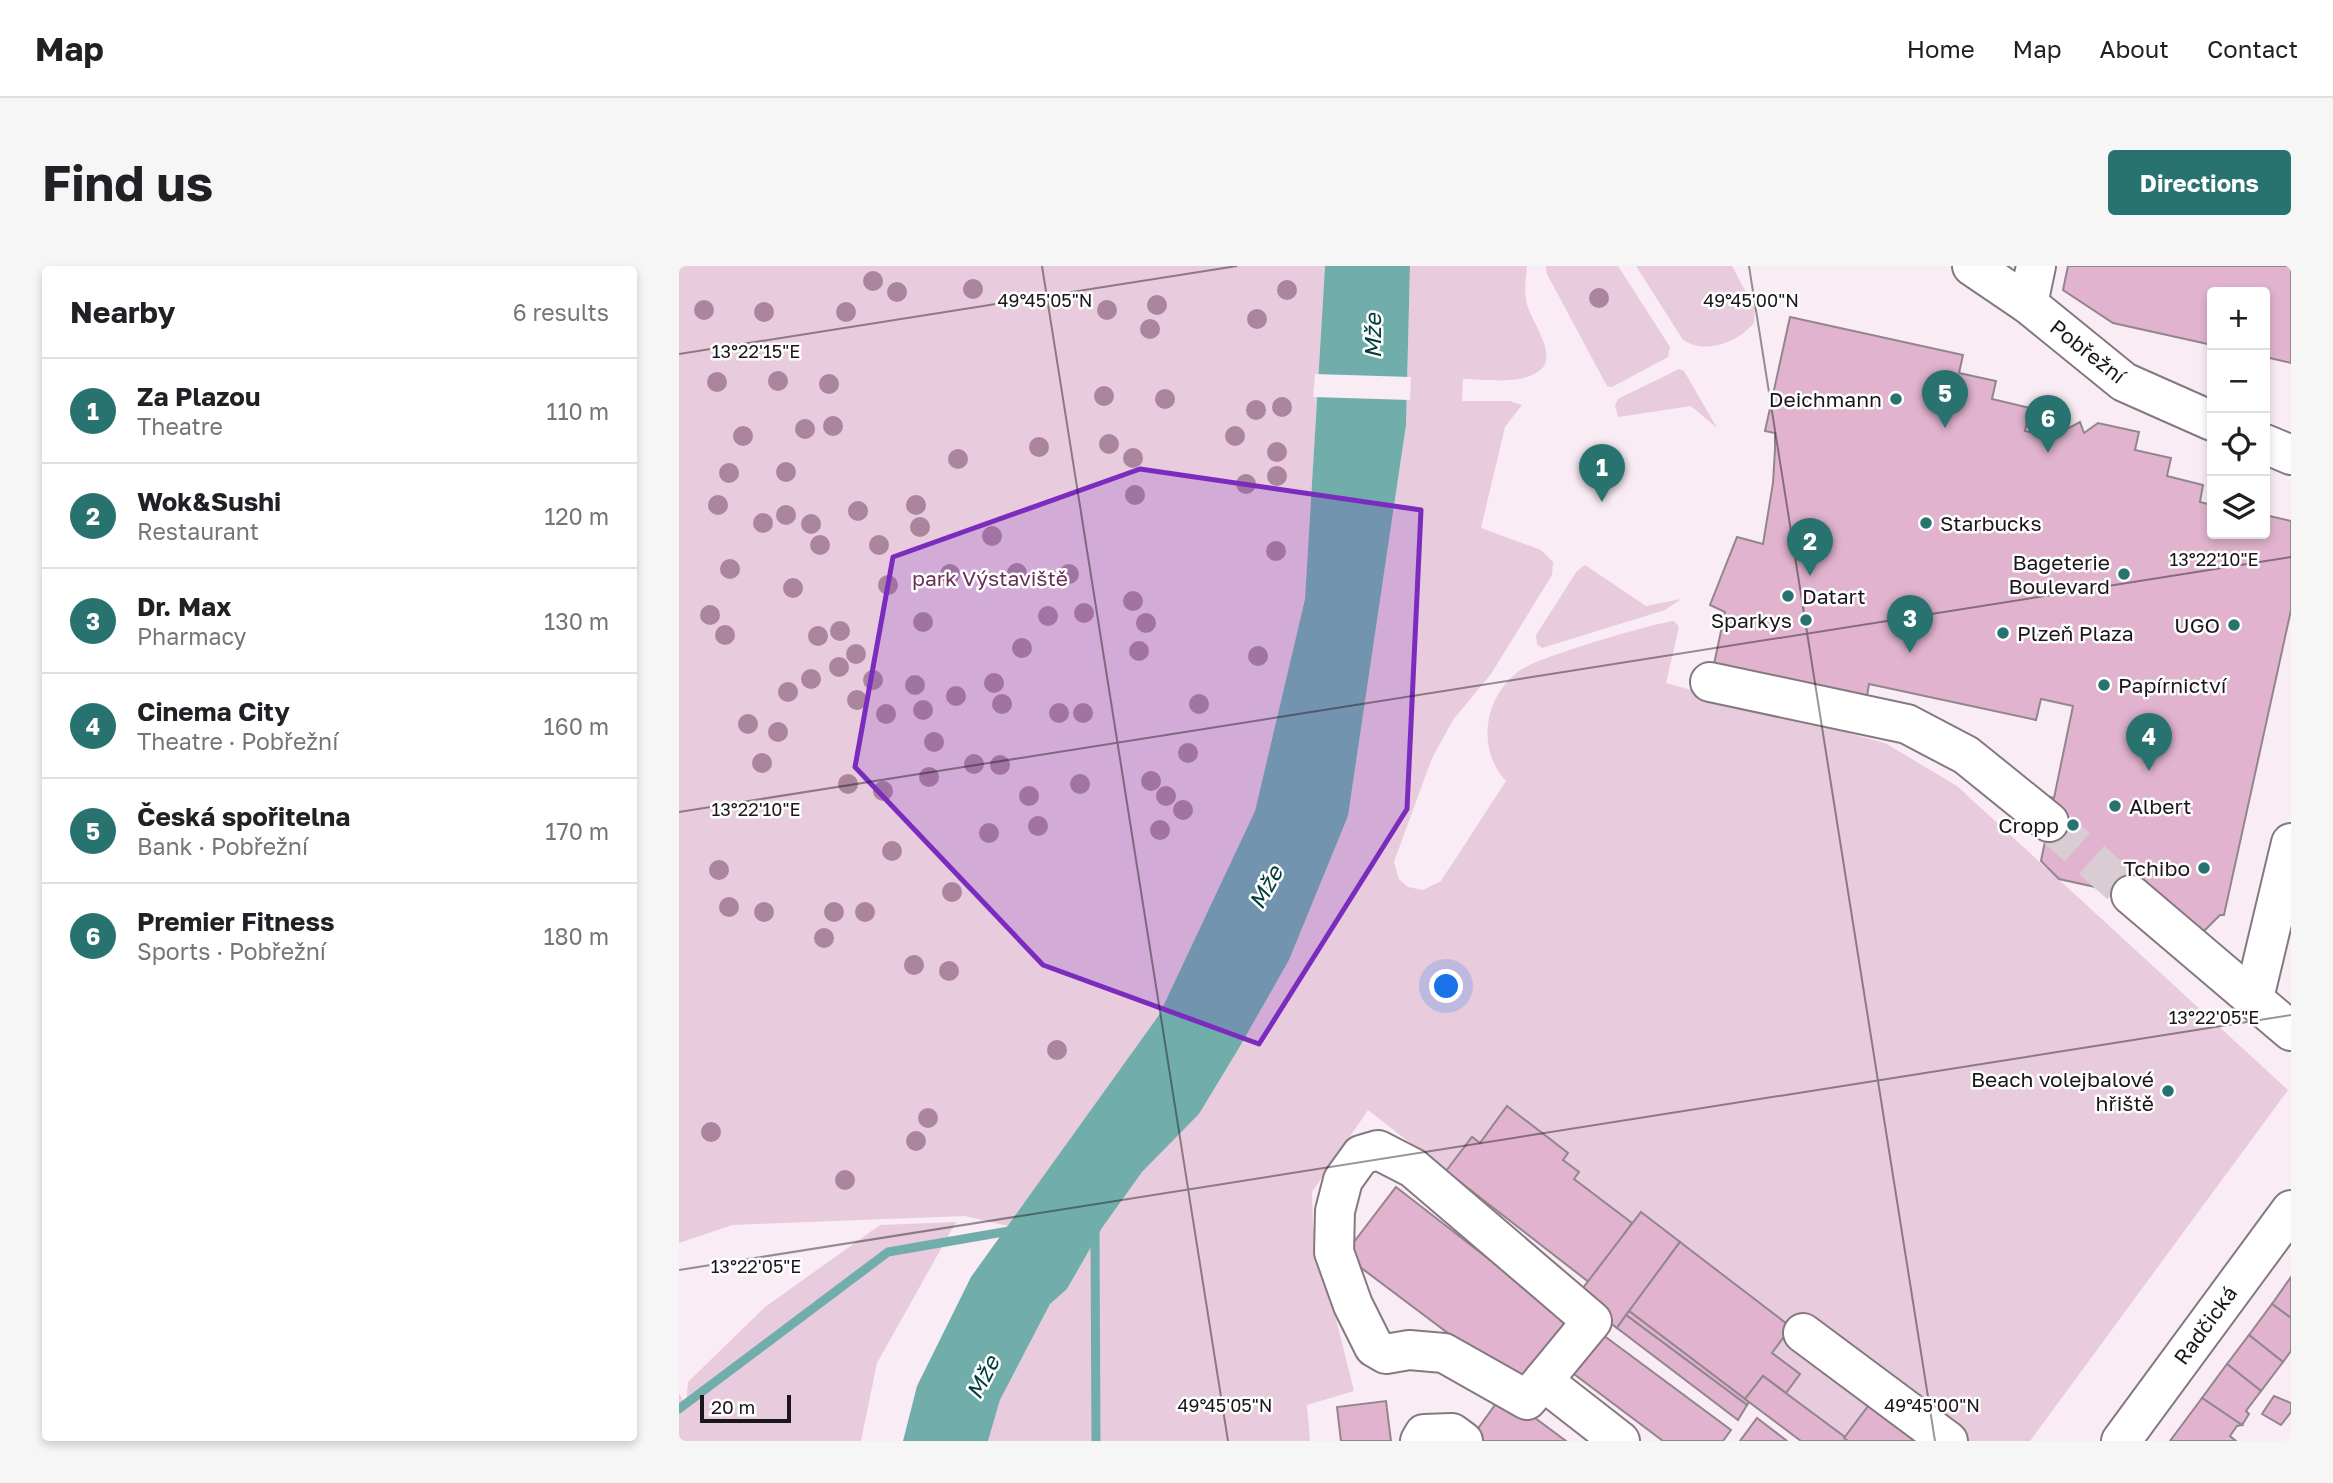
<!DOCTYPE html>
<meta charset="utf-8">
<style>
:root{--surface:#fff;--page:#f6f6f6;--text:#202124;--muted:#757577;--line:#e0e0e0;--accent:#287270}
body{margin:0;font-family:"Golos Text",sans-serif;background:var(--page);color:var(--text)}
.controls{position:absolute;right:21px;top:21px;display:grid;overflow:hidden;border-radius:7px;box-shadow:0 4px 10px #0003}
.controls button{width:63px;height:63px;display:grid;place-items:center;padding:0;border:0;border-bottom:2px solid var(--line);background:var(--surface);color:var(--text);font:35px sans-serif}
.scale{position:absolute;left:21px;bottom:18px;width:91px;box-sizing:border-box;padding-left:7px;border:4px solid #1b1619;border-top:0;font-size:19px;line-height:24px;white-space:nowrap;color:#1b1619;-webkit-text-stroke:5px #fefefe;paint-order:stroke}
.you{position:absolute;left:768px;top:721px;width:24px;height:24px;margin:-18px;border:5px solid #fff;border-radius:50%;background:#1a73e8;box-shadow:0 0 0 10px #1a73e833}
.badge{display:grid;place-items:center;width:46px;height:46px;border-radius:50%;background:var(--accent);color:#fff;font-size:23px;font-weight:700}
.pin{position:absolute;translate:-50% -58px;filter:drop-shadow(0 2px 4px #0008)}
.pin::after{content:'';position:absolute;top:37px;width:24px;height:21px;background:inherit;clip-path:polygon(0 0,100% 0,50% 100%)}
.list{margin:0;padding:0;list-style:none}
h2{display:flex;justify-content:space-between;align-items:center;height:91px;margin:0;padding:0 28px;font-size:30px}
h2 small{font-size:23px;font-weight:400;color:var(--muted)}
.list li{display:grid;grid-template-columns:46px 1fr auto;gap:21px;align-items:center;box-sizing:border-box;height:105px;padding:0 28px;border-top:2px solid var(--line)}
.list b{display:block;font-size:26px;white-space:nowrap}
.list p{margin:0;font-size:23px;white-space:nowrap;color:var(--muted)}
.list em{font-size:23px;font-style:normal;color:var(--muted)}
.icon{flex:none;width:38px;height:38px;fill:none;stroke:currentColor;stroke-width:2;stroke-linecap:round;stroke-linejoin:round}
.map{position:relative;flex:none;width:1612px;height:1175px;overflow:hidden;border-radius:7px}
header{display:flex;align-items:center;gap:42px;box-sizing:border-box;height:98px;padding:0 35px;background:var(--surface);border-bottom:2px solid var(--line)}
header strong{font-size:33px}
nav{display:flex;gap:38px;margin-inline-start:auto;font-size:24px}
.intro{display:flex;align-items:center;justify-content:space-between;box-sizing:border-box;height:168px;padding:0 42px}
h1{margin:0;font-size:49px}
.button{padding:18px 32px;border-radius:7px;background:var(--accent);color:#fff;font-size:24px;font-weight:700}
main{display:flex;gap:42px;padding:0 42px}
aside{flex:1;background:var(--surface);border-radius:7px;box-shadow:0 4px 10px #0003}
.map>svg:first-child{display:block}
.green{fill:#e8cbdc}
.water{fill:#71aeab}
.pier{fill:#faecf4}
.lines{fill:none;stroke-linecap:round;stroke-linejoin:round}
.stream{stroke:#71aeab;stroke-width:9}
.building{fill:#e1b3ce;stroke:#92868d;stroke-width:2}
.minor-tunnel{stroke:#d9ccd3;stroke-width:38;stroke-dasharray:38 19;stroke-linecap:butt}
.minor-casing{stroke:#857980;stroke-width:42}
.minor{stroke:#fff;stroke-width:38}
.tree{fill:#aa859d}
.marked{fill:#7b2cbf;fill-opacity:0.2;stroke:#7b2cbf;stroke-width:5;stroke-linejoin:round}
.ticks{fill:none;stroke:#1b1619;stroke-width:2;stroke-opacity:0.45}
.poi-dot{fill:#287270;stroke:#fefefe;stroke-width:2.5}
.labels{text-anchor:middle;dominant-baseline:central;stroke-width:5;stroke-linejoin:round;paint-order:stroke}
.street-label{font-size:21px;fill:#1b1619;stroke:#fefefe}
.poi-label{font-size:21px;fill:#1b1619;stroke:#fefefe;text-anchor:end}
.park-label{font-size:21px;fill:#683155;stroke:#fefefe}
.water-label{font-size:23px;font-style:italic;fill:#003c3a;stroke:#fefefe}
.ticks-label{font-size:18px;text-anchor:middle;fill:#1b1619;stroke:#fefefe;stroke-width:5;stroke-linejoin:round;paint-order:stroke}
</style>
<header>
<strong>Map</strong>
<nav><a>Home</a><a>Map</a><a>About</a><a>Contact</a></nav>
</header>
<div class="intro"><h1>Find us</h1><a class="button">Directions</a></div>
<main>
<aside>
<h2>Nearby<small>6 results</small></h2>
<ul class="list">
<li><span class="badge">1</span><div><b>Za Plazou</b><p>Theatre</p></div><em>110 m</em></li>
<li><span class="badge">2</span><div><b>Wok&amp;Sushi</b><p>Restaurant</p></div><em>120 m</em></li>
<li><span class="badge">3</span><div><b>Dr. Max</b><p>Pharmacy</p></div><em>130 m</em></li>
<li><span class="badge">4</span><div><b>Cinema City</b><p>Theatre · Pobřežní</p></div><em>160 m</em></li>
<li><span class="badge">5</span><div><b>Česká spořitelna</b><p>Bank · Pobřežní</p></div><em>170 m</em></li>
<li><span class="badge">6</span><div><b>Premier Fitness</b><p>Sports · Pobřežní</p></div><em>180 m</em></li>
</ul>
</aside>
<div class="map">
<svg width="1612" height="1175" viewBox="0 0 1612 1175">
<rect width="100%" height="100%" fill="#faecf4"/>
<!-- green -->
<g class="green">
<path d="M0 0H646L626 333 576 545 480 749 329 960 286 950 53 959 0 977Z"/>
<path d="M731 0H848C847 11 845 23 847 34 851 55 873 78 866 99 849 121 809 113 784 113L783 135H831L843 139 826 161 802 262 862 284 874 296 873 309 812 408 774 454 753 492 715 596 720 613 729 621 744 624 762 615 827 515C797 483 805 431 840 405 856 392 971 358 995 355L1000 361 987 417 1206 477 1278 520 1609 824 1351 1175H1122L911 1017 689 844 633 926 634 960 675 1125 628 1139 631 1175H309L321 1134 371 1038 388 1023 423 962 463 906 520 848 560 782 610 694 669 550 727 159Z"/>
<path d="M867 0H939L991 81 989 91 933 121 928 120 868 8Z"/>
<path d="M957 0H1053L1076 43 1075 57C1059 76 1027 89 1004 74Z"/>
<path d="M1000 103 1005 105 1038 162 1012 140 939 151 936 139 939 133Z"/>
<path d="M906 299 967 340 1002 333 986 344 863 382 858 378 857 369 898 305Z"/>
<path d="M277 956 198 1097 182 1175H0V1127L7 1141 9 1116 86 1041 201 959Z"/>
</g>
<!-- water -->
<path class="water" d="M646 0H731L727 159 669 550 610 694 560 782 520 848 463 906 423 962 388 1023 371 1038 321 1134 309 1175H224L238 1120 292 1011 480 749 576 545 626 333Z"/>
<!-- pier -->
<path class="pier" d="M636 108 732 111 731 134 634 131Z"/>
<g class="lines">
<!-- stream -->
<g class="stream">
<path d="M416 967 417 1175"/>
<path d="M0 1143 209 986 336 964"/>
</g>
</g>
<!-- building -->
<g class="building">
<path d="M1389 0H1612V97L1586 91V26H1533V79L1434 57 1384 24Z"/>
<path d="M1111 51 1284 89 1280 107 1317 115 1313 133 1351 142 1346 165 1365 169 1366 162 1383 153 1388 163 1401 156 1405 167 1419 157 1460 166 1456 184 1492 192 1488 210 1524 219 1521 236 1533 239V268H1586V249L1612 255V344L1545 649H1541L1516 674 1471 633 1380 613 1362 595 1373 541 1369 540 1371 531 1375 532 1394 440 1362 433 1357 454 1190 418 1187 436 1034 403 1046 346 1031 339 1058 271 1084 278 1094 217 1096 183V167L1086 165Z"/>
<path d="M828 840 889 887 884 894 900 906 895 913 953 957 911 1017 767 905 793 871 801 877Z"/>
<path d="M717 921 896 1060 846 1125 665 989Z"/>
<path d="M962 946 1001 976 938 1062 897 1031Z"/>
<path d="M1001 976 1112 1061 1093 1087 1121 1108 1107 1127 1084 1110 1066 1133 950 1045Z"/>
<path d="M1612 1011V1052L1593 1038Z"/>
<path d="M1593 1038 1612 1052V1085L1604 1096 1570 1069Z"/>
<path d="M950 1045 1066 1133 1070 1136 1068 1139 947 1049Z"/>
<path d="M947 1049 1068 1139 1059 1154 938 1062Z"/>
<path d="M920 1066 1052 1164 1044 1175H984L891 1105Z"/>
<path d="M1570 1069 1604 1096 1582 1125 1548 1098Z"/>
<path d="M1548 1098 1582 1125 1567 1145 1570 1148 1563 1159 1523 1132Z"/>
<path d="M1084 1110 1166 1171 1169 1175H1122L1066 1133Z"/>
<path d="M824 1128 887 1175H805L795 1168Z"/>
<path d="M1595 1130 1612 1137V1146L1602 1159 1583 1148Z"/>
<path d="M1523 1132 1563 1159 1558 1160 1551 1170 1557 1175H1491Z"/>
<path d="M707 1135 712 1175H662L658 1141Z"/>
<path d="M1190 1139 1239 1175H1169L1165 1172Z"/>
<path d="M1078 1152 1108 1175H1061Z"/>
</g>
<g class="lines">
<!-- minor-tunnel -->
<path class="minor-tunnel" d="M1370 556 1452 629"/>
<!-- minor casing -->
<g class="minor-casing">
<g id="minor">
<path d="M1293 0 1349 38 1445 116 1533 155"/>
<path d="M1349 38 1357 0"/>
<path d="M1586 178 1612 189"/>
<path d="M1031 416 1228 458 1287 489 1370 556"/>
<path d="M1452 629 1612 765"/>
<path d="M1575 732 1612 577"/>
<path d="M699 884 734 902 913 1055 848 1134 765 1087 730 1084 707 1088 695 1081 674 1039 655 986 656 945 664 914 682 889Z"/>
<path d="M1124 1067 1269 1175"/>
<path d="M864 1115 941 1175"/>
<path d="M741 1175 745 1168 773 1167 784 1175"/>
<path d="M1442 1175 1612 944"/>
</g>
</g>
<!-- minor -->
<use href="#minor" class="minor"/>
</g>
<!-- trees -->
<g class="tree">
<circle cx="194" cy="15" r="10"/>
<circle cx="294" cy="23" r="10"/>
<circle cx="608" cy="24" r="10"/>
<circle cx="218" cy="26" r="10"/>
<circle cx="920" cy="32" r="10"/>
<circle cx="478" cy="39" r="10"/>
<circle cx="25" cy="44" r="10"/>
<circle cx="428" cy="44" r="10"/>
<circle cx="85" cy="46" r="10"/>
<circle cx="167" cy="46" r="10"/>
<circle cx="578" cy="53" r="10"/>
<circle cx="471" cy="63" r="10"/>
<circle cx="99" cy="115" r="10"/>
<circle cx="38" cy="116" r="10"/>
<circle cx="150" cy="118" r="10"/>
<circle cx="425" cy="130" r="10"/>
<circle cx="486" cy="133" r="10"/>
<circle cx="603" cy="141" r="10"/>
<circle cx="577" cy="144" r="10"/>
<circle cx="154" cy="160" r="10"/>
<circle cx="126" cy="163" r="10"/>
<circle cx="64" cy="170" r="10"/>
<circle cx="556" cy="170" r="10"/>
<circle cx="430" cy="178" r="10"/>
<circle cx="360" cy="181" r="10"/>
<circle cx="598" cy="186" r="10"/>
<circle cx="454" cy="192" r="10"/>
<circle cx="279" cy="193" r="10"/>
<circle cx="107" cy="206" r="10"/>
<circle cx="50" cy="207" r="10"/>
<circle cx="598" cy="210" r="10"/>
<circle cx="567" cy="218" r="10"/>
<circle cx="456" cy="229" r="10"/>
<circle cx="39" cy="239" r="10"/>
<circle cx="237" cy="239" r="10"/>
<circle cx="179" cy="245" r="10"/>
<circle cx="107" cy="249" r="10"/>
<circle cx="84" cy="257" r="10"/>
<circle cx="132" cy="258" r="10"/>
<circle cx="241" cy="261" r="10"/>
<circle cx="313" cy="270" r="10"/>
<circle cx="141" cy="279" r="10"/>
<circle cx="200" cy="279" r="10"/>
<circle cx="597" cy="285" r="10"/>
<circle cx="51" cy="303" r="10"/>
<circle cx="338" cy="307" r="10"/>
<circle cx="271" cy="308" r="10"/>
<circle cx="390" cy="308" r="10"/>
<circle cx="209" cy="319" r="10"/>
<circle cx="114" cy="322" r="10"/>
<circle cx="454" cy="335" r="10"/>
<circle cx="405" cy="347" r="10"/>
<circle cx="31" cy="349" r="10"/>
<circle cx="369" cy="350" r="10"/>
<circle cx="244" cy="356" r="10"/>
<circle cx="467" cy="357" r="10"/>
<circle cx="161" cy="365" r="10"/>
<circle cx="46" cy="369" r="10"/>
<circle cx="139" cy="370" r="10"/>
<circle cx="343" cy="382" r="10"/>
<circle cx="460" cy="385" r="10"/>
<circle cx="177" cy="388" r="10"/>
<circle cx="579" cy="390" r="10"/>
<circle cx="160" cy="401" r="10"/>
<circle cx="132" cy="413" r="10"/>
<circle cx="194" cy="414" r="10"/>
<circle cx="315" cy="417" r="10"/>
<circle cx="236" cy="419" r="10"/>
<circle cx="109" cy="426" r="10"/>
<circle cx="277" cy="430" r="10"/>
<circle cx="178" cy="434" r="10"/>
<circle cx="323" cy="438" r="10"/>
<circle cx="520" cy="438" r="10"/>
<circle cx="244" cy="444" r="10"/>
<circle cx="380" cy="447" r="10"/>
<circle cx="404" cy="447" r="10"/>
<circle cx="207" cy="448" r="10"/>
<circle cx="69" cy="458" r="10"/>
<circle cx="99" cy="466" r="10"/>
<circle cx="255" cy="476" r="10"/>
<circle cx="509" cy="487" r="10"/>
<circle cx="83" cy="497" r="10"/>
<circle cx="295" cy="498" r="10"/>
<circle cx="321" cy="499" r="10"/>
<circle cx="250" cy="511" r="10"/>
<circle cx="472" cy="515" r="10"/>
<circle cx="169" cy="518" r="10"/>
<circle cx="401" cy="518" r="10"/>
<circle cx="204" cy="525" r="10"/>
<circle cx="350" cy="530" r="10"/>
<circle cx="487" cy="530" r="10"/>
<circle cx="504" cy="544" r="10"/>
<circle cx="359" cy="560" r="10"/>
<circle cx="481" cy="564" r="10"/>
<circle cx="310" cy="567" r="10"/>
<circle cx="213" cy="585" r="10"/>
<circle cx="40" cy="604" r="10"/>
<circle cx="273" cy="626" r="10"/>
<circle cx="50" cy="641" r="10"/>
<circle cx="85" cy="646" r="10"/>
<circle cx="155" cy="646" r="10"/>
<circle cx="186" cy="646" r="10"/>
<circle cx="145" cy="672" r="10"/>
<circle cx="235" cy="699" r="10"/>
<circle cx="270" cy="705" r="10"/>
<circle cx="378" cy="784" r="10"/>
<circle cx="249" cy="852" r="10"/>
<circle cx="32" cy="866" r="10"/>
<circle cx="237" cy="875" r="10"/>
<circle cx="166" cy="914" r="10"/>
</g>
<!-- marked area -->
<path class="marked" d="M461 203 742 244 728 543 580 778 364 699 176 501 214 291Z"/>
<!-- ticks -->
<path class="ticks" d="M363 0 549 1175M1070 0 1256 1175M0 88 558 0M0 546 1612 291M0 1004 1612 749"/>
<!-- markers -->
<g class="poi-dot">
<circle cx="1217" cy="133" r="7"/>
<circle cx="1247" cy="257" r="7"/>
<circle cx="1445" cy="308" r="7"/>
<circle cx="1109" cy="330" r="7"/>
<circle cx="1127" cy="354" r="7"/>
<circle cx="1555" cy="359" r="7"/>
<circle cx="1324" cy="367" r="7"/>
<circle cx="1425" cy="419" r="7"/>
<circle cx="1436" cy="540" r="7"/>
<circle cx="1394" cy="559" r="7"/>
<circle cx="1525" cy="602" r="7"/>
<circle cx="1489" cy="825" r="7"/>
</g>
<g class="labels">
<!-- street labels -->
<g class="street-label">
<text transform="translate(1409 85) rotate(38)">Pobřežní</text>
<text transform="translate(1526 1059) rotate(-54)">Radčická</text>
</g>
<!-- poi labels -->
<g class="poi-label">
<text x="1203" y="133">Deichmann</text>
<text x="1261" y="257" text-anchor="start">Starbucks</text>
<text x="1431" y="296">Bageterie<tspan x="1431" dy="24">Boulevard</tspan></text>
<text x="1123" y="330" text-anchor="start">Datart</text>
<text x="1113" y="354">Sparkys</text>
<text x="1541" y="359">UGO</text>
<text x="1338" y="367" text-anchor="start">Plzeň Plaza</text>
<text x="1439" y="419" text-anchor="start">Papírnictví</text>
<text x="1450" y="540" text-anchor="start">Albert</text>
<text x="1380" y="559">Cropp</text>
<text x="1511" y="602">Tchibo</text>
<text x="1475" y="813">Beach volejbalové<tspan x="1475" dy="24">hřiště</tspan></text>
</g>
<!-- park labels -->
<g class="park-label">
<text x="311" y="312">park Výstaviště</text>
</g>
<!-- water labels -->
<g class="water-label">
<text transform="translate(693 70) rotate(-90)">Mže</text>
<text transform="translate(586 621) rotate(-61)">Mže</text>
<text transform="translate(303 1111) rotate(-63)">Mže</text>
</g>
</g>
<g class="ticks-label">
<text x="366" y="41">49°45'05"N</text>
<text x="1072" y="41">49°45'00"N</text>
<text x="77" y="92">13°22'15"E</text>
<text x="1535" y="300">13°22'10"E</text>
<text x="77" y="550">13°22'10"E</text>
<text x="1535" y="758">13°22'05"E</text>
<text x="77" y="1007">13°22'05"E</text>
<text x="546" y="1146">49°45'05"N</text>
<text x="1253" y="1146">49°45'00"N</text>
</g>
</svg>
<div class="controls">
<button>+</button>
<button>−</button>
<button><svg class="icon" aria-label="locate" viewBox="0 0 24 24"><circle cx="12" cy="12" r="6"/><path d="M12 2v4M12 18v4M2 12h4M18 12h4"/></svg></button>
<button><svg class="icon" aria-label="layers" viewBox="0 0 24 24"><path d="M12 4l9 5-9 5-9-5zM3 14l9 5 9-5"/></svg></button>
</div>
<div class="scale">20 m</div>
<div class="you"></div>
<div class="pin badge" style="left:923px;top:236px">1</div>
<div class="pin badge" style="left:1131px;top:310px">2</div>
<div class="pin badge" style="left:1231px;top:387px">3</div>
<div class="pin badge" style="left:1470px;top:505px">4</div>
<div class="pin badge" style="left:1266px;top:162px">5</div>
<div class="pin badge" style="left:1369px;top:187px">6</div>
</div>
</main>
